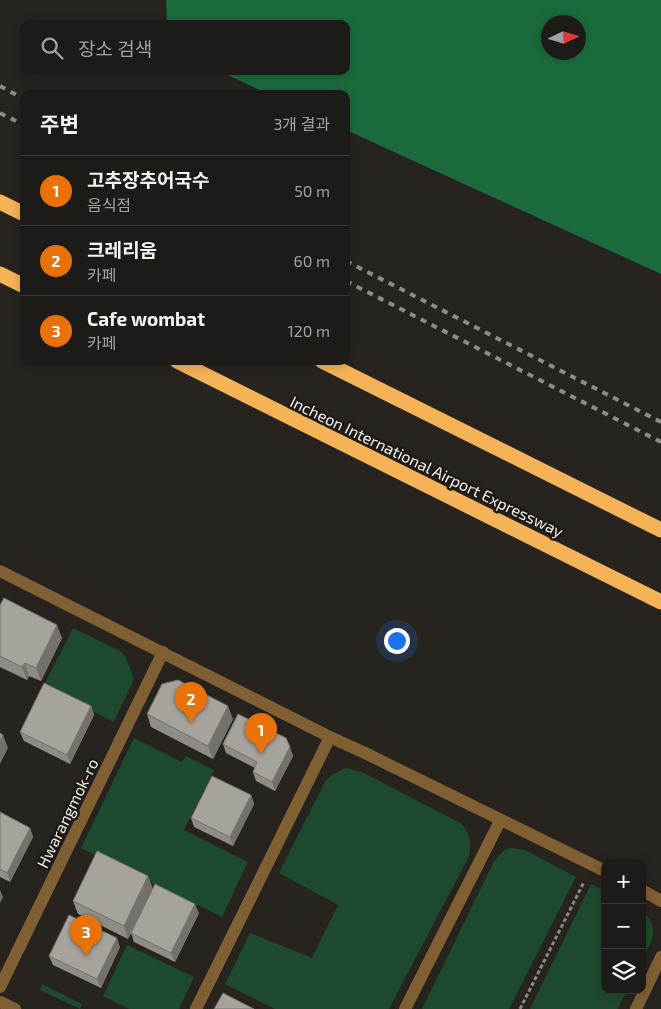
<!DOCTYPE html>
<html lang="ko">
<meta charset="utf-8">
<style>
:root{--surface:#1d1b18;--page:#2a2825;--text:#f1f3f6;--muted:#a0a1a2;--line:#3b3937;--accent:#0b8043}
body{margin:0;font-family:"Exo 2","Noto Sans KR",sans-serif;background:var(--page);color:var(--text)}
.controls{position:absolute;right:15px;bottom:15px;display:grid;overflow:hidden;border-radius:10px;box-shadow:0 2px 12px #0003}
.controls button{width:45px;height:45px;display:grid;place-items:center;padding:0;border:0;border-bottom:1px solid var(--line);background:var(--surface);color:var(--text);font:25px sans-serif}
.compass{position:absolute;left:541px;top:15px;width:45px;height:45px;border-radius:50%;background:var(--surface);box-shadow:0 2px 12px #0003;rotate:86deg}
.you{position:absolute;left:396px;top:640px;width:18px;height:18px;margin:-12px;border:4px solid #fff;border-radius:50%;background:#1a73e8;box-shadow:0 0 0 8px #1a73e833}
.badge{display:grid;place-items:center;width:32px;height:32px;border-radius:50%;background:var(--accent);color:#fff;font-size:16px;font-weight:700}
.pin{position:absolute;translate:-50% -41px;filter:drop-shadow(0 1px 2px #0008)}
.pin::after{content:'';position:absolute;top:26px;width:18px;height:15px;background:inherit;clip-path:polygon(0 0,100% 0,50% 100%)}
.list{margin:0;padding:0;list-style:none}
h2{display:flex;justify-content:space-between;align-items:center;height:65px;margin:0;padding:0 20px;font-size:21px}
h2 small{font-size:16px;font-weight:400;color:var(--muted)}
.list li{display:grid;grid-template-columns:32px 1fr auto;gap:15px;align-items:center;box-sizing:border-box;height:70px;padding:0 20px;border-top:1px solid var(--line)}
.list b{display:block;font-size:19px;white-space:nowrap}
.list p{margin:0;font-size:16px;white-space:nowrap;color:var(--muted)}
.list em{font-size:16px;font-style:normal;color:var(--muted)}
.icon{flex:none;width:28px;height:28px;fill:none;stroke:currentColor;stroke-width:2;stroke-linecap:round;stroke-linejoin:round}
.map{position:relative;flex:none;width:661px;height:1009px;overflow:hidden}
.search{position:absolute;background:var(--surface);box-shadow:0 2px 12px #0003;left:20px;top:20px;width:330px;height:55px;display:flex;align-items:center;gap:12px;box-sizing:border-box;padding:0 18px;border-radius:10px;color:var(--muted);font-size:19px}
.panel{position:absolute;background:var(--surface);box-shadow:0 2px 12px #0003;left:20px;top:90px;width:330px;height:275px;border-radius:10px}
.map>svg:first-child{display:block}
.green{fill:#1e4a2f}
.forest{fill:#1b6b3e;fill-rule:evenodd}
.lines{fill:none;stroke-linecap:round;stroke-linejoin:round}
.path{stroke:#8a8784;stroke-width:3;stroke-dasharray:4 2.5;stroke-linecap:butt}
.street{stroke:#805f33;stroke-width:12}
.highway{stroke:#f5b357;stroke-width:15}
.rail{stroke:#8d8b87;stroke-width:4;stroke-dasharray:6 6;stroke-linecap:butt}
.wall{fill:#8f8b86}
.shaded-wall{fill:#74716d}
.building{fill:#a6a29c;stroke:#74716d}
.labels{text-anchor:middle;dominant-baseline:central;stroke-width:5;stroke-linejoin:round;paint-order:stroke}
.street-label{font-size:16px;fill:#f1efec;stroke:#1e1b17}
</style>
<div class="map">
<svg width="661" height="1009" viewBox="0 0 661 1009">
<rect width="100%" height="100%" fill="#272420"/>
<!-- green -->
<g class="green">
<path d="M73 628 120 651C128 659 130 669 134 679L114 722 43 687Z"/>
<path d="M134 738 182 762 186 756 214 770 184 830 248 862 222 917 81 848Z"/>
<path d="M346 768 364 773 462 824C470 835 472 843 469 856L389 1009H275L225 984 250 933 312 958 338 905 279 873 325 782 331 775Z"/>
<path d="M510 848 525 850 576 877 509 1009H422L494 861 503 851Z"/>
<path d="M591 884 605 891V990H627L618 1009H530Z"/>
<path d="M642 911C661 927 652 942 642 960Z"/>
<path d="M127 945 194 977 179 1009H129L103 996Z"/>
<path d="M42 984 82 1004 80 1009 40 990Z"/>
</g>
<!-- forest -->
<path class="forest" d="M166 0H661V274L346 130V94H268L219 71H346V24H167ZM548 22H578V52H548Z"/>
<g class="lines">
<!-- path -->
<path class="path" d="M520 1009 584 882"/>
<!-- street -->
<g class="street">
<path d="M0 571 330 737 365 753 605 871"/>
<path d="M642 890 661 901"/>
<path d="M0 987 163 652"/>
<path d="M0 1002 15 1009"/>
<path d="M196 1009 330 737"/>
<path d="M405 1009 500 821"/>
<path d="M636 1009 661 957"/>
</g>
<!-- highway -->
<g class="highway">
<path d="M0 202 24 214"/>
<path d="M0 274 24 286"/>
<path d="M177 361 661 602"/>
<path d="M322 361 661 530"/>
</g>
<!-- rail -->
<g class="rail">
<path d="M0 86 24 99"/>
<path d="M0 113 24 125"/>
<path d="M346 261 661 422"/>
<path d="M346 281 661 442"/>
</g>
</g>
<!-- wall -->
<g class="wall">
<path d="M0 605 62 638 41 681 29 676 27 680 0 667Z"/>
<path d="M91 706 94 715 70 764 24 741 20 732Z"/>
<path d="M147 714 233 719 213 759 151 727Z"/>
<path d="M286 738 293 756 275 791 256 781 253 772 255 768 226 753 223 744Z"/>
<path d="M251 795 254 804 233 846 194 827 191 818Z"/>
<path d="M0 812 30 828 33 837 10 882 0 877Z"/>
<path d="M153 889 199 913 175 962 134 942 131 933 128 939 78 914 73 901Z"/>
<path d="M120 947 101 988 53 965 49 956Z"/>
</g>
<!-- shaded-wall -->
<g class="shaded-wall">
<path d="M57 625 62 638 41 681 36 668Z"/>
<path d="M25 663 29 676 27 680 22 667Z"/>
<path d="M91 706 94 715 70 764 67 755Z"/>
<path d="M228 706 233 719 213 759 208 746Z"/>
<path d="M3 735 8 748 0 764V741Z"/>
<path d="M290 747 293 756 275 791 272 782Z"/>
<path d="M251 795 254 804 233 846 230 837Z"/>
<path d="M30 828 33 837 10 882 7 873Z"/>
<path d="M148 876 153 889 128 939 124 926Z"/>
<path d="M0 890 3 897 0 903Z"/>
<path d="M195 904 199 913 175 962 171 953Z"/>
<path d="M117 938 120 947 101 988 97 979Z"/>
</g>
<!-- building -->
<g class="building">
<path d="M4 598 57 625 36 668 25 663 22 667 0 656V605Z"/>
<path d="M178 680 228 706 208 746 147 714 162 684Z"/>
<path d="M44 683 91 706 67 755 20 732Z"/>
<path d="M238 714 286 738 290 747 272 782 253 772 257 762 223 744Z"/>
<path d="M0 733 3 735 0 741Z"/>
<path d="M212 776 251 795 230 837 191 818Z"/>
<path d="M0 812 30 828 7 873 0 869Z"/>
<path d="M97 851 148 876 124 926 73 901Z"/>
<path d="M155 884 195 904 171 953 131 933Z"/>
<path d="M69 915 117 938 97 979 49 956Z"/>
<path d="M223 993 254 1009H214Z"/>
</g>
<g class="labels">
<!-- street labels -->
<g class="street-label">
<text transform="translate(427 466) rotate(26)">Incheon International Airport Expressway</text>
<text transform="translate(67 813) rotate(-64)">Hwarangmok-ro</text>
</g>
</g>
</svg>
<div class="controls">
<button>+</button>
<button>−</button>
<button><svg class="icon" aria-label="layers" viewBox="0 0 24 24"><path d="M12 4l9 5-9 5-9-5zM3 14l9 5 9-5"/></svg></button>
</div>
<svg class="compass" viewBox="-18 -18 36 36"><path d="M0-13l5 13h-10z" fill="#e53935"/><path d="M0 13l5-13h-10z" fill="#a0a1a2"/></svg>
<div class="you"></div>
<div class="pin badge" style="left:261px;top:754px;background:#e8710a">1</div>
<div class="pin badge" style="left:191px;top:723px;background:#e8710a">2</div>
<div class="pin badge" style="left:86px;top:956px;background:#e8710a">3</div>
<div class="search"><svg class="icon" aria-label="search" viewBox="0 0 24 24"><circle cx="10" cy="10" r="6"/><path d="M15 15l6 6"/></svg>장소 검색</div>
<section class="panel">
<h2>주변<small>3개 결과</small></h2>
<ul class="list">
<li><span class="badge" style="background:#e8710a">1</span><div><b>고추장추어국수</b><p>음식점</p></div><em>50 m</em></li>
<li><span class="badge" style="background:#e8710a">2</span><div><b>크레리움</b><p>카페</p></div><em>60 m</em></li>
<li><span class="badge" style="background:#e8710a">3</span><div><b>Cafe wombat</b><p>카페</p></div><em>120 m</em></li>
</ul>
</section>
</div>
